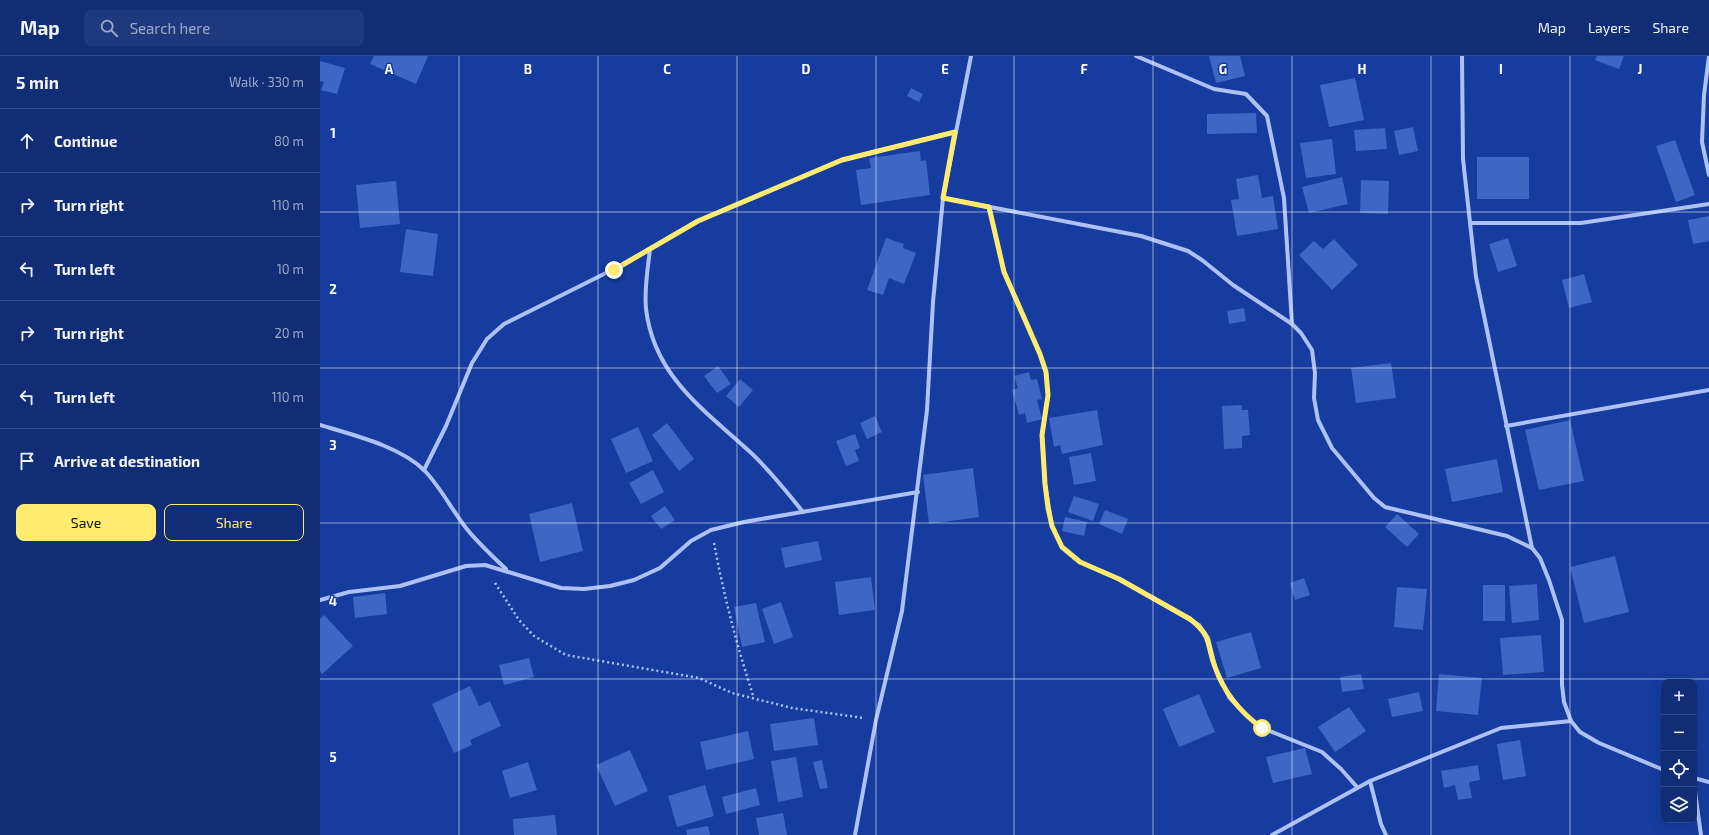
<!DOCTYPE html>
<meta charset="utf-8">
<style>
:root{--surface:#102d76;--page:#1e397e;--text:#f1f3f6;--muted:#9ca8c5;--line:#304988;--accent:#ffeb6f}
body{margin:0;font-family:"Exo 2",sans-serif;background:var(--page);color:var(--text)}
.controls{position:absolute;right:12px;bottom:12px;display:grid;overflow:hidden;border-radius:8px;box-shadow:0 4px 16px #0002}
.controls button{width:36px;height:36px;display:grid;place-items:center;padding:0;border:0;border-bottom:1px solid var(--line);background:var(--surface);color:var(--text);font:20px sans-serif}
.stop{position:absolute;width:12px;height:12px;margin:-9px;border:3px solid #ffeb6f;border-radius:50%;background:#fff}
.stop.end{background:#ffeb6f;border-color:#fff;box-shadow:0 1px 4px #0008}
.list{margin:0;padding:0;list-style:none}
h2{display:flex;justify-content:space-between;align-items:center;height:52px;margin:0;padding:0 16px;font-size:17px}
h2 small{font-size:13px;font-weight:400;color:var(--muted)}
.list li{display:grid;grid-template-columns:26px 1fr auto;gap:12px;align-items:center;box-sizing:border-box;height:64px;padding:0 16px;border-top:1px solid var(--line)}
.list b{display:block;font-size:15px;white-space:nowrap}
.list em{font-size:13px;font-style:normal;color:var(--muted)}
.actions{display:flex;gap:8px;padding:12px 16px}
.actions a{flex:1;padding:9px 0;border:1px solid var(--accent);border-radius:8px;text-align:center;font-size:14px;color:var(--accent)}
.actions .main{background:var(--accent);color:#111}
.icon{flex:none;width:22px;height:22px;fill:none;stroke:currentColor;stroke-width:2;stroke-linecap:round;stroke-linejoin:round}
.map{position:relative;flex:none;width:1389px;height:779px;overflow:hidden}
header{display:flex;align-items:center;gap:24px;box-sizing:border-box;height:56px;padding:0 20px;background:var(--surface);border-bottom:1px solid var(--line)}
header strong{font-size:19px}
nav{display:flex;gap:22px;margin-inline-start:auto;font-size:14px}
.search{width:280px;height:36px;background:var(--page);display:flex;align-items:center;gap:10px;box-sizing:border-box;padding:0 14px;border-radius:8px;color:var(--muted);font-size:15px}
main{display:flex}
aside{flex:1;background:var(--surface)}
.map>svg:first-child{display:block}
.building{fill:#3d66c5}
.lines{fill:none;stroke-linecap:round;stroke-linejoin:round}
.path{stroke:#acc2f4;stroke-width:2.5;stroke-dasharray:2 3;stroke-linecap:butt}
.street{stroke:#acc2f4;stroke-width:4}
.route{stroke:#ffeb6f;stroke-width:5}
.grid{fill:none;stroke:#fff;stroke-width:1;stroke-opacity:0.55}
.grid-label{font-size:13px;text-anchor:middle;font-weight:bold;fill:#fff;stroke:#153c9e;stroke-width:3;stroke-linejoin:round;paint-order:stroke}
</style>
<header>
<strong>Map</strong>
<div class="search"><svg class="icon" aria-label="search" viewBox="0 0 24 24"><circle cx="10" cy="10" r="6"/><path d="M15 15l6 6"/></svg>Search here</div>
<nav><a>Map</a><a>Layers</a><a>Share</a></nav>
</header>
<main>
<aside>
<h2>5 min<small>Walk · 330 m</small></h2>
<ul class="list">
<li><svg class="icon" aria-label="ahead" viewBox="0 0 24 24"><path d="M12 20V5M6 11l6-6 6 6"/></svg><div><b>Continue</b></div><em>80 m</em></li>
<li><svg class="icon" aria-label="right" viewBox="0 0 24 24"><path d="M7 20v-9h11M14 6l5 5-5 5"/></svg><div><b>Turn right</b></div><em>110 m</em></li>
<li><svg class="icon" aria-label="left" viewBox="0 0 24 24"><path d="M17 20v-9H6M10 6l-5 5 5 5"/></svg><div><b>Turn left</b></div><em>10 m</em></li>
<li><svg class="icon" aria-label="right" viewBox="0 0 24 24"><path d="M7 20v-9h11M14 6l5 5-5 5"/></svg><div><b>Turn right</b></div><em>20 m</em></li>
<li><svg class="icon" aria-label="left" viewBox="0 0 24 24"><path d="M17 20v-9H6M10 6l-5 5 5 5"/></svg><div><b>Turn left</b></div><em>110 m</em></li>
<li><svg class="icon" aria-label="arrive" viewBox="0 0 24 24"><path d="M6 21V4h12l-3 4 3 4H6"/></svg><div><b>Arrive at destination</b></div></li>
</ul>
<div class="actions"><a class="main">Save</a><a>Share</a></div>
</aside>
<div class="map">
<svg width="1389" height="779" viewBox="0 0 1389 779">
<rect width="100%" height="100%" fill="#153c9e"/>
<!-- building -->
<g class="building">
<path d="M54 0H108L96 28 50 8Z"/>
<path d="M889 0H920L925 20 896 27Z"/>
<path d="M1277 0H1304L1299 13 1275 4Z"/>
<path d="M0 5 25 12 17 38 1 34 4 26 0 25Z"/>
<path d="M1035 22 1044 64 1009 71 1000 29Z"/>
<path d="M591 32 603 38 599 46 587 40Z"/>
<path d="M936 57 937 77 887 78V58Z"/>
<path d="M1093 71 1098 95 1079 99 1074 75Z"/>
<path d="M1065 72 1067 93 1036 95 1034 74Z"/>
<path d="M1012 83 1016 118 986 122 980 87Z"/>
<path d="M1355 84 1375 139 1356 146 1336 90Z"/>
<path d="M600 95 601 105 606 104 610 139 541 149 536 114 551 112 549 102Z"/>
<rect x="1157" y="101" width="52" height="42"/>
<path d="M938 119 942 142 953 140 958 173 917 180 911 144 919 143 916 123Z"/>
<path d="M1022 121 1028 148 989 157 982 131Z"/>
<path d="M1041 124 1069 125 1068 158 1040 157Z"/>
<path d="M76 125 80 168 40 172 36 129Z"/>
<path d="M1389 160V185L1373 188 1368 164Z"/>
<path d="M86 173 118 178 113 220 80 216Z"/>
<path d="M566 182 584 188 583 192 596 197 584 228 569 222 563 239 547 234Z"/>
<path d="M1188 182 1197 210 1178 216 1169 188Z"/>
<path d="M1014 183 1038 209 1012 234 979 199 994 185 1003 193Z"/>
<path d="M1264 218 1272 246 1249 252 1242 224Z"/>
<path d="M924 252 926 265 909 268 907 255Z"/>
<path d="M1071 307 1076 342 1036 347 1031 312Z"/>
<path d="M398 310 411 328 397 337 384 320Z"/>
<path d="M709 316 711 324 717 323 722 343 717 344 722 363 707 367 705 357 699 359 692 334 698 332 694 320Z"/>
<path d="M420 323 433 334 419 351 406 340Z"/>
<path d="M922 349V354H928L930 379 922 380V392L904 393 902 350Z"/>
<path d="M777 354 783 389 742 398 740 389 734 391 729 362Z"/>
<path d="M555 360 562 376 547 383 540 367Z"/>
<path d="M1250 364 1264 425 1219 434 1205 374Z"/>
<path d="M347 367 374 403 359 415 332 379Z"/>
<path d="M318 371 333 405 306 417 291 383Z"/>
<path d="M535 378 540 392 535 394 539 405 526 410 516 385Z"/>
<path d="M771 397 776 425 754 429 749 401Z"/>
<path d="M1177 403 1183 436 1132 446 1125 413Z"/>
<path d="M653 412 659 461 609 468 603 419Z"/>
<path d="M333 414 344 436 321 448 309 427Z"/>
<path d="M754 440 779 448 773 465 748 456Z"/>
<path d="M252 447 263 495 220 506 209 458Z"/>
<path d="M345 450 355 464 341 473 331 460Z"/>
<path d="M785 454 808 463 802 478 779 468Z"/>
<path d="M1077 458 1099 478 1087 491 1065 471Z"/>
<path d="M745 461 767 466 764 480 742 475Z"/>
<path d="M498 485 502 504 465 512 461 492Z"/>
<path d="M1295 500 1309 556 1264 567 1250 511Z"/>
<path d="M551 521 555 554 519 559 515 526Z"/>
<path d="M984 522 990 539 975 544 970 527Z"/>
<path d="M1217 528 1219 564 1192 567 1189 530Z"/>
<rect x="1163" y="529" width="22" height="36"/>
<path d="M1077 531 1107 533 1103 574 1074 571Z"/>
<path d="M65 537 67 558 35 562 33 541Z"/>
<path d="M461 546 473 581 454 588 442 553Z"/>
<path d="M436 547 445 586 422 591 414 551Z"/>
<path d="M4 559 33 590 2 618 0 615V563Z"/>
<path d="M931 576 941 612 907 622 896 586Z"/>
<path d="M1221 579 1224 616 1183 619 1180 582Z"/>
<path d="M209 602 214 621 184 629 179 609Z"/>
<path d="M1041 618 1044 633 1022 636 1020 621Z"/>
<path d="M1119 618 1162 622 1158 659 1116 655Z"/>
<path d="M150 630 159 650 170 645 181 670 150 684 152 689 134 697 112 648Z"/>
<path d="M1099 636 1103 655 1072 661 1068 643Z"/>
<path d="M879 638 895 676 859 691 843 653Z"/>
<path d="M1029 651 1046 675 1015 696 998 671Z"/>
<path d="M494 662 498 689 454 695 450 668Z"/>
<path d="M428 675 434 703 386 714 380 686Z"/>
<path d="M1200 684 1206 720 1183 724 1177 688Z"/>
<path d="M985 692 992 718 953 727 946 701Z"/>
<path d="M310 694 328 735 295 750 276 709Z"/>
<path d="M476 701 483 741 458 746 451 705Z"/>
<path d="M502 704 508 732 500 733 493 706Z"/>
<path d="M208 706 217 734 190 742 182 715Z"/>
<path d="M1158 709 1160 724 1149 726 1152 742 1138 744 1135 729 1124 732 1121 715Z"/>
<path d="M385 729 394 760 357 771 348 740Z"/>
<path d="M436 732 440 749 406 758 402 741Z"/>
<path d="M463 757 467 779H439L436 762Z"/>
<path d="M235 759 237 779H194L193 763Z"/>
<path d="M388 770 390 779H367L366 774Z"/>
</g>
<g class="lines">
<!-- path -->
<g class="path">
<path d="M394 487C404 540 417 591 434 642"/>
<path d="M175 527 199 564 214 580 246 599 379 622 412 637 472 652 544 662"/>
</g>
<!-- street -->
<g class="street">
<path d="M816 0 894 33 926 38 947 60 964 142 972 268"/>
<path d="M1142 0 1143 103 1156 221 1212 492"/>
<path d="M1389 0 1384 39 1382 86 1389 119"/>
<path d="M623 142 821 180 868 195 882 204 913 229 972 268 981 277 992 294 995 317 994 342 998 364 1012 392 1054 442 1065 451 1187 480 1212 492 1220 502 1229 524 1242 564V629L1244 646 1251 665 1260 676 1279 687 1344 714"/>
<path d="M669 151 684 216 720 298 726 316 728 339 722 379 725 428 732 470 742 491 760 506 799 523 879 569 888 582 895 611 909 641 928 661 942 672 1002 696 1021 713 1037 731"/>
<path d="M1150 167H1261L1389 148"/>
<path d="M330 193C328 212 324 233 326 253 334 320 383 353 429 395 449 413 466 435 483 456"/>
<path d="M0 369C33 379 80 390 105 415 121 432 132 454 146 472 158 487 172 500 186 513"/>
<path d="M1186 370 1389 334"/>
<path d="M104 414 126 370 152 307 167 283 184 268 294 213 378 165 426 145 522 104 635 76"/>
<path d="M0 544 29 536 80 530 146 510 165 509 241 532 264 533 290 530 314 524 340 512 371 485 391 474 424 466 598 436"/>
<path d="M1374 722 1389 726"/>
<path d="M1050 725 1061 768 1066 779"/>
<path d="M1374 728 1381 779"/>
<path d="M535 779 556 664 582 555 607 354 613 246 623 142 651 0"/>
<path d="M952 779 1050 725 1181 672 1251 665"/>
</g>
</g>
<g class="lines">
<!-- route -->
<path class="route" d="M294 214 378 165 522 104 635 76 623 142 669 151 684 216 720 298 726 316 728 339 722 379 725 428 728 452 732 470 742 491 760 506 799 523 870 563C893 581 886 588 895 611 904 637 920 656 942 672"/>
</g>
<!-- grid -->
<path class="grid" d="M139 0V779M278 0V779M417 0V779M556 0V779M694 0V779M833 0V779M972 0V779M1111 0V779M1250 0V779M0 156H1389M0 312H1389M0 467H1389M0 623H1389"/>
<g class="grid-label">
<text x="69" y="18">A</text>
<text x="208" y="18">B</text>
<text x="347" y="18">C</text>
<text x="486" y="18">D</text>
<text x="625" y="18">E</text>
<text x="764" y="18">F</text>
<text x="903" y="18">G</text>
<text x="1042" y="18">H</text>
<text x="1181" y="18">I</text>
<text x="1320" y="18">J</text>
<text x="13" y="82">1</text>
<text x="13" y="238">2</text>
<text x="13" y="394">3</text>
<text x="13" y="550">4</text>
<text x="13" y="706">5</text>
</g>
</svg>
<div class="controls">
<button>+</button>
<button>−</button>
<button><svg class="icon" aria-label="locate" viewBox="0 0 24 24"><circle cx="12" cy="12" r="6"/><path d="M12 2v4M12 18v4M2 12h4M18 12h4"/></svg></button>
<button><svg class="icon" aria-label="layers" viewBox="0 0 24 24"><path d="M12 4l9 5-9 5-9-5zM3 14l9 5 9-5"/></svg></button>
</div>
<div class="stop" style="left:942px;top:672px"></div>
<div class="stop end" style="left:294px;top:214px"></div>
</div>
</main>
